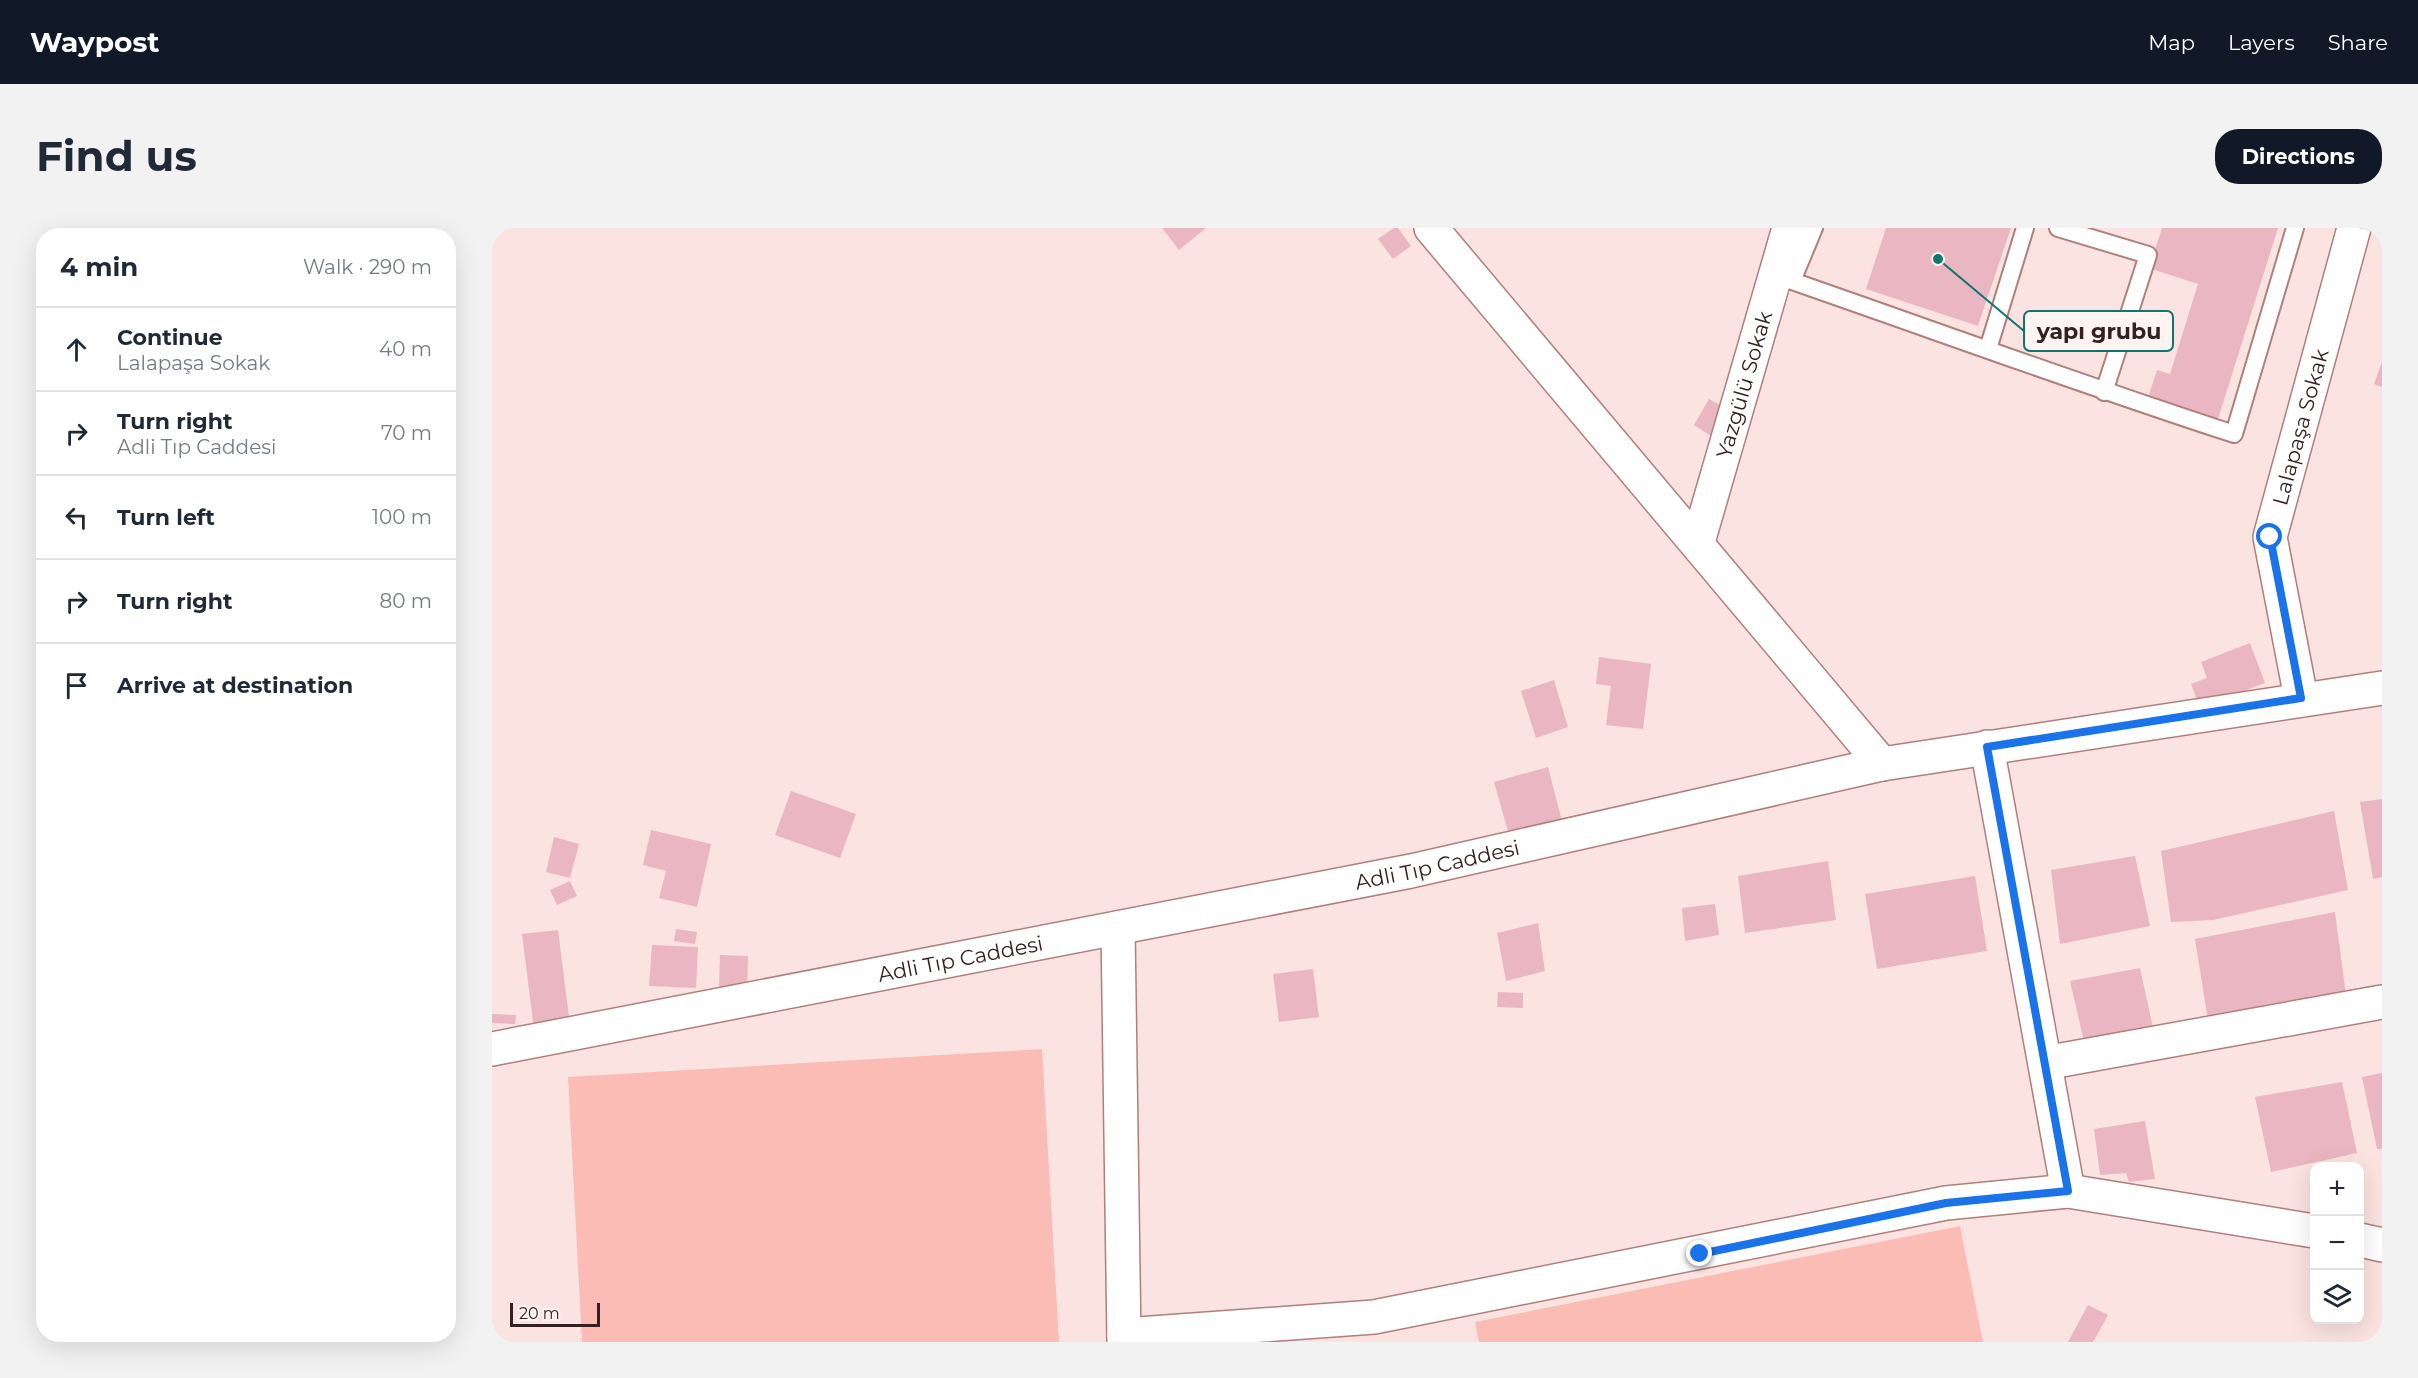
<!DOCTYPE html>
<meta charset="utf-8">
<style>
:root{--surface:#fff;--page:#f2f2f3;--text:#1f2937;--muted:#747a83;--line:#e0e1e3;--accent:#111827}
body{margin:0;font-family:Montserrat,sans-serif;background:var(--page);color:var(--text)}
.controls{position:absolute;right:18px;bottom:18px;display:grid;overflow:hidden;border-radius:12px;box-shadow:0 6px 24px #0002}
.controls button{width:54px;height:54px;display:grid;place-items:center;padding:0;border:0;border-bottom:2px solid var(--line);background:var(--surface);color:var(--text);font:30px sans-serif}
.scale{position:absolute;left:18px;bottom:15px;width:90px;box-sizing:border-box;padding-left:6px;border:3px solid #34211f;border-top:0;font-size:16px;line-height:21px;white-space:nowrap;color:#34211f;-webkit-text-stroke:4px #fff4f2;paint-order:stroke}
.stop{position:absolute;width:18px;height:18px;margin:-14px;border:4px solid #1a73e8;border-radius:50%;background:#fff}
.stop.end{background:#1a73e8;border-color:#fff;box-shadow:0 2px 6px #0008}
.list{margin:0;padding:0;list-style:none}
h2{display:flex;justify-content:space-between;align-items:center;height:78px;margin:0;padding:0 24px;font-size:26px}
h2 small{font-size:20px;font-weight:400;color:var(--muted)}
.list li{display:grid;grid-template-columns:39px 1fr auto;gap:18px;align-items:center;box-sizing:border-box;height:84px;padding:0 24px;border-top:2px solid var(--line)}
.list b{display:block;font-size:22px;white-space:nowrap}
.list p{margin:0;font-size:20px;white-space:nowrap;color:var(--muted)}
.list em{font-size:20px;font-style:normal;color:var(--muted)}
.icon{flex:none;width:33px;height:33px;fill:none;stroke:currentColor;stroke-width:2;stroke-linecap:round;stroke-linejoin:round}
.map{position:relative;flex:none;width:1890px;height:1114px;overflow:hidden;border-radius:24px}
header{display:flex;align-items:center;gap:36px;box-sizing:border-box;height:84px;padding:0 30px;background:var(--accent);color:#fff}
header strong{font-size:28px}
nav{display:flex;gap:33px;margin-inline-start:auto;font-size:21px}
.intro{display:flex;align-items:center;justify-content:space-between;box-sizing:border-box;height:144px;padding:0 36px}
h1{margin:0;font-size:42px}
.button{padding:15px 27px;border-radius:24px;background:var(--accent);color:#fff;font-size:21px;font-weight:700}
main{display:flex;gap:36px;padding:0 36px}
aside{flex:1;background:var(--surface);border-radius:24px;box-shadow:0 6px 24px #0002}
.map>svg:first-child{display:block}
.green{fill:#fbbcb6}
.building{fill:#eab6c1}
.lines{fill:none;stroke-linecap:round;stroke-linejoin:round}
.lane-casing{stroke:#b07f7b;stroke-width:20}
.street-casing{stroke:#b07f7b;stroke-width:36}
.secondary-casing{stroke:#b07f7b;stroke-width:36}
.lane{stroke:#fff;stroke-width:16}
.street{stroke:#fff;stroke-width:33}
.secondary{stroke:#fff;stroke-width:33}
.route{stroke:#1a73e8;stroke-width:8}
.labels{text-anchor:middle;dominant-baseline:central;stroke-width:6;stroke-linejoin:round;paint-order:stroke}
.street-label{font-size:21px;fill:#34211f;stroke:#fff4f2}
.leader{fill:none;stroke:#0f766e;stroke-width:2}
.callout-dot{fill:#0f766e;stroke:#fff4f2;stroke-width:2}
.callout{fill:#fff4f2;stroke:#0f766e;stroke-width:2}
.callout-label{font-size:22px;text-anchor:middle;font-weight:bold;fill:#34211f}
</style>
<header>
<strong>Waypost</strong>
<nav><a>Map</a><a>Layers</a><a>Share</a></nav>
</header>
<div class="intro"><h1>Find us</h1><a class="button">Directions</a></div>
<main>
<aside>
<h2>4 min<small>Walk · 290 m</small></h2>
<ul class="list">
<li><svg class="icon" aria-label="ahead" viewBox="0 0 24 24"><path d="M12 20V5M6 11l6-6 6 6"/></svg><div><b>Continue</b><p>Lalapaşa Sokak</p></div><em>40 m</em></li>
<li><svg class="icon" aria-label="right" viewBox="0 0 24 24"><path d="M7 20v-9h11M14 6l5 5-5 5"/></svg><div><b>Turn right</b><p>Adli Tıp Caddesi</p></div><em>70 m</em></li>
<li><svg class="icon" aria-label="left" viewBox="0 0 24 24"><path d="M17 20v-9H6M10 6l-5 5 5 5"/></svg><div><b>Turn left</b></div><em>100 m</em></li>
<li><svg class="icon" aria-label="right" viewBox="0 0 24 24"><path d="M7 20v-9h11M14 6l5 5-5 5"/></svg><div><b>Turn right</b></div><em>80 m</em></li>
<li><svg class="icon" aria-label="arrive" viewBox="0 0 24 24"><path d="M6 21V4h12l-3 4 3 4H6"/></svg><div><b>Arrive at destination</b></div></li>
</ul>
</aside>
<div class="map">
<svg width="1890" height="1114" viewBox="0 0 1890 1114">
<rect width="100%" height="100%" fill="#fae3e1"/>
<!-- green -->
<g class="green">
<path d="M550 821 567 1114H90L76 849Z"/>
<path d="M1468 998 1491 1114H987L983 1094Z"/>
</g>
<!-- building -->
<g class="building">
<path d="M670 0H714L687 22Z"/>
<path d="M902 0H906L919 18 901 31 886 11Z"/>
<path d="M1394 0H1519L1486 98 1374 61Z"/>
<path d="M1670 0H1786L1726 191 1656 170 1665 142 1678 146 1706 56 1657 40Z"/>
<path d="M1890 134V159L1882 156Z"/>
<path d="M1217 171 1235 181 1219 208 1202 197Z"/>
<path d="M1758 415 1773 455 1708 480 1699 456 1715 450 1709 434Z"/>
<path d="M1107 429 1159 436 1151 501 1114 497 1119 458 1104 456Z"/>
<path d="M1062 452 1076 499 1044 510 1029 463Z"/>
<path d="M1056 539 1070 593 1017 607 1002 554Z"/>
<path d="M299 563 364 586 348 630 283 607Z"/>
<path d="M1890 571V649L1881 651 1868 574Z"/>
<path d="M1842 583 1856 662 1721 692 1679 694 1669 623Z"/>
<path d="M159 602 219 616 205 679 167 670 174 643 151 637Z"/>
<path d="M62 609 87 616 78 650 54 644Z"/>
<path d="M1643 628 1658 698 1568 716 1559 642Z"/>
<path d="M1336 633 1344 692 1253 705 1246 648Z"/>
<path d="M1483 648 1495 723 1385 741 1373 666Z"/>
<path d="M78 653 85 668 65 677 58 662Z"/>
<path d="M1223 676 1227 707 1193 713 1190 680Z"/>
<path d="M1843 684 1854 767 1716 792 1703 711Z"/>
<path d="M1046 695 1053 743 1014 753 1005 705Z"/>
<path d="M184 701 205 704 203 716 182 713Z"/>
<path d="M66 702 78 797 42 801 30 706Z"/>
<path d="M160 717 206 719 204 760 157 758Z"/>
<path d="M228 727 256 728 255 760 227 759Z"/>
<path d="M1648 740 1663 809 1593 818 1578 753Z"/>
<path d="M821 741 827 789 787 794 781 746Z"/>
<path d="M1006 764 1031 765V780L1005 779Z"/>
<path d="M0 786 24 787 23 796 0 795Z"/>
<path d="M1890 845V921H1885L1870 849Z"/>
<path d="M1850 854 1865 925 1779 944 1763 869Z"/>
<path d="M1653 893 1663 951 1637 954 1634 945 1608 947 1602 901Z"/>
<path d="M1596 1077 1616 1087 1601 1114H1576Z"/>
</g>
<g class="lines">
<!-- lane casing -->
<g class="lane-casing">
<g id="lane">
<path d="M1322 0 1300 53C1447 104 1594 158 1742 206L1803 0"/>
<path d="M1566 0 1656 27 1612 164"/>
<path d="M1496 121 1533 0"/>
</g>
</g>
<!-- street casing -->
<g class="street-casing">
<g id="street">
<path d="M939 0 1390 536"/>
<path id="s1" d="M1206 314 1297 0"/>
<path id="s2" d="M1809 470 1778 309 1862 0"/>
<path d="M1495 519 1576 963"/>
<path d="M626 700 632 1114"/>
<path d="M1553 835 1890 774"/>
<path d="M1868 1012 1890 1017"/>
<path d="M632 1107 882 1089 1454 975 1576 963 1822 1003"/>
</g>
</g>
<!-- secondary casing -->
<g class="secondary-casing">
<g id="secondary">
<path id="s3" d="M0 821 919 643 1390 536 1890 460"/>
</g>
</g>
<!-- lane -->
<use href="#lane" class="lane"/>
<!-- street -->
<use href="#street" class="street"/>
<!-- secondary -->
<use href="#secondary" class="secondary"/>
</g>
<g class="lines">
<!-- route -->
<path class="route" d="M1208 1026 1454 975 1576 963 1495 519 1809 470 1778 309"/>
</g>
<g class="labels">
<!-- street labels -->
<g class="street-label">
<text stroke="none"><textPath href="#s1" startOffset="164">Yazgülü Sokak</textPath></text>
<text stroke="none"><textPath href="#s2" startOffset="278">Lalapaşa Sokak</textPath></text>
<text stroke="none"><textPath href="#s3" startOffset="963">Adli Tıp Caddesi</textPath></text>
<text stroke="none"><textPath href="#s3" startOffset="477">Adli Tıp Caddesi</textPath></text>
</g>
</g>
<!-- callouts -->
<path class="leader" d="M1446 31L1532 103"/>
<circle class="callout-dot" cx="1446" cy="31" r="6"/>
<rect class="callout" x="1532" y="83" width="149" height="40" rx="6"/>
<g class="callout-label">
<text x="1607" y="111">yapı grubu</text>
</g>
</svg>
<div class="controls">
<button>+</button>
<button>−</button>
<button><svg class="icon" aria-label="layers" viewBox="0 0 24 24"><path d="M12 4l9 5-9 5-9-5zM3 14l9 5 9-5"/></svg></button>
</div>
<div class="scale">20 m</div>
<div class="stop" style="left:1778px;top:309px"></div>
<div class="stop end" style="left:1208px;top:1026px"></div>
</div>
</main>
